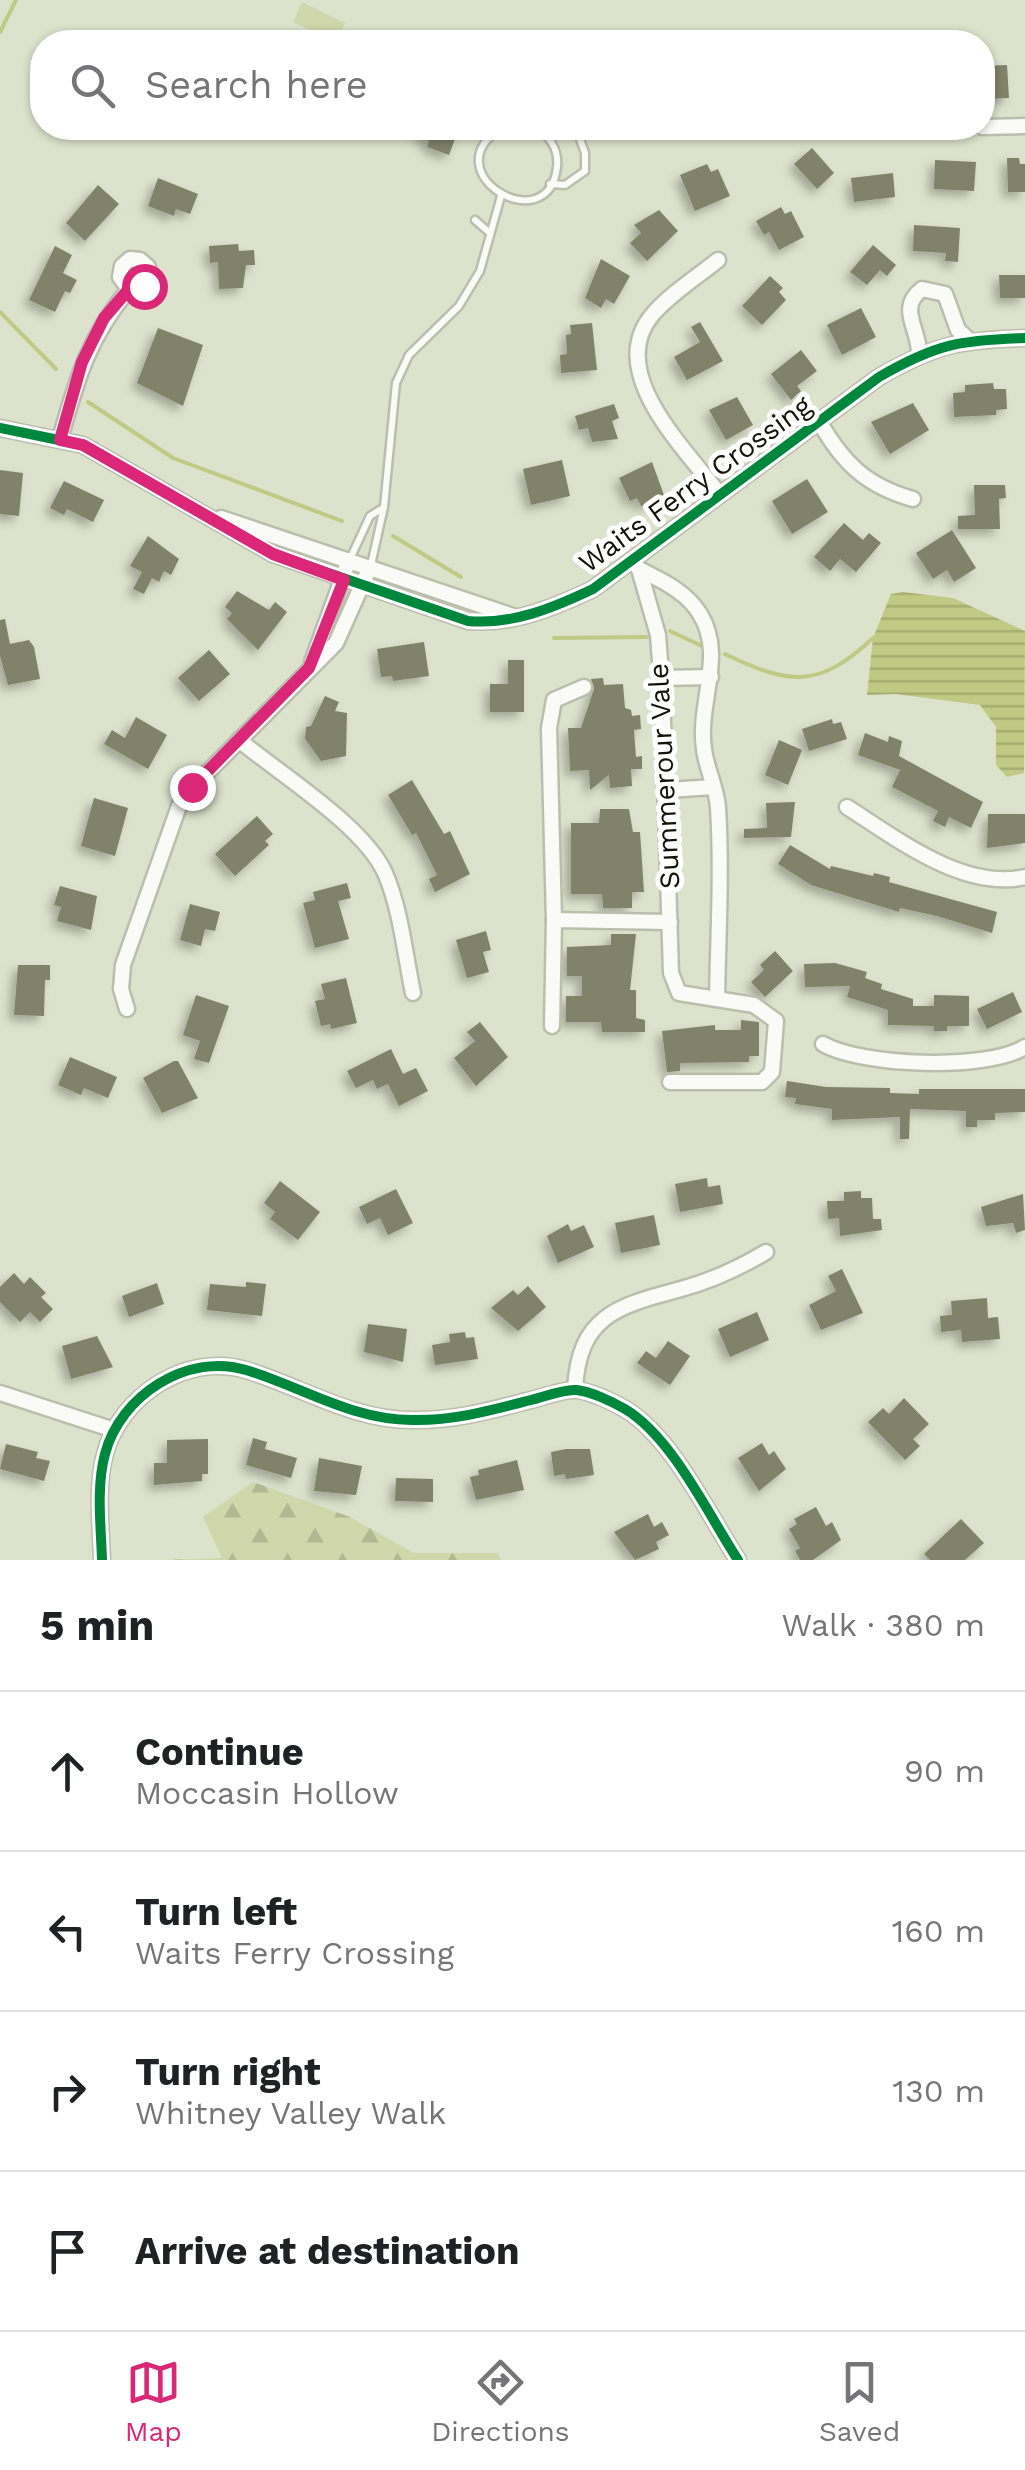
<!DOCTYPE html>
<meta charset="utf-8">
<style>
:root{--surface:#fff;--page:#f2f2f2;--text:#202124;--muted:#757577;--line:#e0e0e0;--accent:#db2777}
body{margin:0;font-family:"Work Sans",sans-serif;background:var(--page);color:var(--text)}
.stop{position:absolute;width:30px;height:30px;margin:-22px;border:8px solid #db2777;border-radius:50%;background:#fff}
.stop.end{background:#db2777;border-color:#fff;box-shadow:0 2px 10px #0008}
.list{margin:0;padding:0;list-style:none}
h2{display:flex;justify-content:space-between;align-items:center;height:130px;margin:0;padding:0 40px;font-size:42px}
h2 small{font-size:32px;font-weight:400;color:var(--muted)}
.list li{display:grid;grid-template-columns:65px 1fr auto;gap:30px;align-items:center;box-sizing:border-box;height:160px;padding:0 40px;border-top:2px solid var(--line)}
.list b{display:block;font-size:38px;white-space:nowrap}
.list p{margin:0;font-size:32px;white-space:nowrap;color:var(--muted)}
.list em{font-size:32px;font-style:normal;color:var(--muted)}
.icon{flex:none;width:55px;height:55px;fill:none;stroke:currentColor;stroke-width:2;stroke-linecap:round;stroke-linejoin:round}
.map{position:relative;flex:none;width:1025px;height:1560px;overflow:hidden}
.search{position:absolute;background:var(--surface);box-shadow:0 2px 8px #0004;left:30px;right:30px;top:30px;height:110px;display:flex;align-items:center;gap:25px;box-sizing:border-box;padding:0 35px;border-radius:40px;color:var(--muted);font-size:38px}
.sheet{height:770px;background:var(--surface)}
nav{display:flex;justify-content:space-around;align-items:center;box-sizing:border-box;height:140px;border-top:2px solid var(--line);background:var(--surface);font-size:28px;color:var(--muted)}
nav a{display:grid;justify-items:center;gap:5px}
nav .on{color:var(--accent)}
.map>svg:first-child{display:block}
.forest{fill:url(#forest-firs)}
.pitch{fill:#d0d7aa}
.water{fill:url(#water-rules)}
.lines{fill:none;stroke-linecap:round;stroke-linejoin:round}
.stream{stroke:#c0ca84;stroke-width:4}
.building{fill:#80836a;filter:url(#shadow)}
.lane-casing{stroke:#bbbead;stroke-width:11}
.street-casing{stroke:#bbbead;stroke-width:19}
.lane{stroke:#fafbf7;stroke-width:6}
.street{stroke:#fafbf7;stroke-width:14}
.cycleway-casing{stroke:#fff;stroke-width:16}
.cycleway{stroke:#00873e;stroke-width:10}
.route{stroke:#db2777;stroke-width:12}
.labels{text-anchor:middle;dominant-baseline:central;stroke-width:10;stroke-linejoin:round;paint-order:stroke}
.street-label{font-size:28px;fill:#111306;stroke:#fff}
</style>
<div class="map">
<svg width="1025" height="1560" viewBox="0 0 1025 1560">
<defs>
<pattern id="forest-firs" width="22" height="20" patternUnits="userSpaceOnUse" patternTransform="scale(2.5)"><rect width="22" height="20" fill="#d0d7aa"/><path d="M5 1l3.5 6h-7zM16 11l3.5 6h-7z" fill="#b2b891"/></pattern>
<pattern id="water-rules" width="6" height="5" patternUnits="userSpaceOnUse" patternTransform="scale(2.5)"><rect width="6" height="5" fill="#c0ca84"/><path d="M0 2.5h6" fill="none" stroke="#a4ad70"/></pattern>
<filter id="shadow"><feDropShadow dx="-5.5" dy="5.5" stdDeviation="5" flood-color="#0004"/></filter>
</defs>
<rect width="100%" height="100%" fill="#dde2cc"/>
<!-- forest -->
<path class="forest" d="M253 1482 350 1517 414 1553H498L501 1560H161L222 1558 203 1517Z"/>
<!-- pitch -->
<path class="pitch" d="M302 2 345 23 336 42 293 22Z"/>
<!-- water -->
<path class="water" d="M903 592 953 598 1025 631 1024 773 1007 777 996 765V727L980 705 896 694 867 695 873 638 891 594Z"/>
<g class="lines">
<!-- stream -->
<g class="stream">
<path d="M0 32 16 0"/>
<path d="M0 312 56 369"/>
<path d="M88 402 173 458 342 521"/>
<path d="M393 536 461 577"/>
<path d="M670 631 704 647"/>
<path d="M554 638 647 637"/>
<path d="M725 654C789 685 819 689 873 638"/>
</g>
</g>
<!-- building -->
<g class="building">
<path d="M1007 65 1009 98 982 99V66Z"/>
<path d="M422 128H459L449 155 427 147 429 141 418 136Z"/>
<path d="M812 148 834 173 817 189 794 164Z"/>
<path d="M1007 158H1019L1020 164H1025V192H1008Z"/>
<path d="M935 160 976 162 974 191 934 189Z"/>
<path d="M707 164 711 172 718 169 730 196 695 211 680 175Z"/>
<path d="M893 173 895 197 854 202 851 178Z"/>
<path d="M158 178 198 194 190 214 176 209 174 216 148 206Z"/>
<path d="M98 185 119 204 85 241 66 223Z"/>
<path d="M781 207 785 214 791 211 804 237 779 250 769 232 764 235 756 221Z"/>
<path d="M659 210 678 231 647 261 630 243 641 233 634 225Z"/>
<path d="M914 225 960 228 958 262 945 261 946 253 913 251Z"/>
<path d="M238 244 239 251 254 250 255 265H246L243 288 219 289 218 262 210 263 209 246Z"/>
<path d="M873 245 896 265 887 276 880 270 867 285 850 272Z"/>
<path d="M55 246 72 255 63 273 77 280 70 293 65 291 55 312 29 300Z"/>
<path d="M601 259 630 276 614 304 606 299 601 308 585 298Z"/>
<path d="M999 275H1025V298H1000Z"/>
<path d="M770 276 783 288 779 292 786 300 762 325 742 306Z"/>
<path d="M861 308 876 337 842 355 827 325Z"/>
<path d="M700 322 723 361 687 380 674 357 700 342 691 327Z"/>
<path d="M592 323 597 370 561 373 560 355 567 354 566 335 571 334 570 325Z"/>
<path d="M158 328 203 345 183 406 137 383Z"/>
<path d="M801 350 817 371 797 386 801 391 791 400 771 374Z"/>
<path d="M993 383 994 389H1006L1007 409 996 410V415L954 417 953 393 965 392V385Z"/>
<path d="M737 397 753 425 726 440 709 410Z"/>
<path d="M913 403 929 430 890 454 871 422Z"/>
<path d="M614 404 619 418 612 421 618 439 592 442 588 428 579 430 575 416Z"/>
<path d="M562 460 570 496 531 505 523 469Z"/>
<path d="M652 462 664 495 641 506 637 498 630 501 619 478Z"/>
<path d="M0 470 23 473 19 516 0 514Z"/>
<path d="M807 479 828 512 792 534 772 501Z"/>
<path d="M64 481 104 500 93 522 67 509 64 515 50 508Z"/>
<path d="M974 485H1005L1006 498 999 499 1000 529H958V516L975 515Z"/>
<path d="M844 523 863 540 869 533 881 543 856 572 840 559 830 571 814 557Z"/>
<path d="M952 530 976 568 954 582 947 570 933 579 916 553Z"/>
<path d="M148 536 179 559 171 575 164 571 159 582 152 578 144 594 133 589 142 572 130 566Z"/>
<path d="M237 591 269 610 275 602 287 612 258 650 227 619 232 613 225 607Z"/>
<path d="M5 619 10 644 29 640 34 647 40 679 8 685 0 656V620Z"/>
<path d="M424 642 429 676 393 681 392 676 381 677 377 649Z"/>
<path d="M209 650 230 674 199 701 178 678Z"/>
<path d="M508 660H524V712H490V684H508Z"/>
<path d="M603 678 604 685 623 684 625 708 631 710 632 716 640 715 641 729 634 730 636 757 642 756V769H631L632 786 610 788 609 775 590 790 589 770 570 771 568 728H581L594 689 591 679Z"/>
<path d="M325 696 339 702 335 711 347 713 346 756 321 761 305 739 306 727 311 726Z"/>
<path d="M136 717 167 735 148 769 104 744 112 730 125 738Z"/>
<path d="M832 719 833 724 841 722 847 739 809 751 802 729Z"/>
<path d="M865 733 888 742 889 736 902 741 899 756 983 802 971 828 949 817 945 827 933 821 938 811 892 787 900 770 858 755Z"/>
<path d="M779 740 802 750 788 785 765 775Z"/>
<path d="M412 780 444 834 450 831 470 874 435 892 429 879 437 875 416 833 412 835 388 795Z"/>
<path d="M94 798 128 808 115 856 81 846Z"/>
<path d="M795 802 791 837 744 838V829L767 828 766 803Z"/>
<path d="M600 809H629L633 832H640L644 892H632V908H603L602 894H571V823H599Z"/>
<path d="M988 814H1025V843L987 848Z"/>
<path d="M257 816 273 834 265 841 269 845 235 876 215 854Z"/>
<path d="M790 845 830 869 831 866 873 876 874 873 890 877 889 882 997 912 992 933 937 916 900 908 899 912 811 885 778 864Z"/>
<path d="M347 883 351 898 338 901 349 939 315 948 303 903 315 900 313 892Z"/>
<path d="M60 886 97 896 91 930 57 921 61 907 54 905Z"/>
<path d="M190 904 220 912 215 931 205 929 201 946 180 940Z"/>
<path d="M486 931 491 950 483 952 489 972 467 978 456 940Z"/>
<path d="M611 934H636L630 990H636V1018L645 1020V1032H602L601 1022H566V996H582V976H567V947L611 945Z"/>
<path d="M775 951 793 971 765 997 751 982 764 970 760 965Z"/>
<path d="M835 963 867 972 865 978 882 984 881 989 913 999V1006H934V995L969 996V1026H947V1031H934V1026L888 1025V1010L847 997 850 986 805 987 804 964Z"/>
<path d="M18 965H50V980H45L44 1016 14 1015Z"/>
<path d="M346 978 357 1023 331 1029 330 1024 321 1026 315 1001 325 999 321 984Z"/>
<path d="M1013 992 1022 1012 987 1029 977 1009Z"/>
<path d="M196 995 229 1006 209 1063 194 1059 200 1041 183 1035Z"/>
<path d="M741 1020 759 1022V1056H749V1062L680 1063V1071L667 1072 662 1031 715 1025V1030H741Z"/>
<path d="M480 1022 508 1057 476 1086 454 1058 475 1041 467 1032Z"/>
<path d="M391 1049 403 1074 416 1068 428 1091 399 1106 388 1084 377 1089 373 1080 356 1088 347 1071Z"/>
<path d="M70 1057 117 1077 108 1098 84 1088 81 1095 58 1085Z"/>
<path d="M174 1061H178L198 1098 162 1113 143 1078Z"/>
<path d="M787 1081 826 1087 890 1088V1093L919 1094V1089H1025V1112L995 1113V1120H977V1127H966V1111L910 1109 909 1139H900V1117L832 1120V1109L795 1104 796 1098 785 1097Z"/>
<path d="M707 1178 708 1187 720 1185 723 1204 680 1212 675 1184Z"/>
<path d="M280 1181 320 1212 298 1240 270 1219 275 1212 264 1203Z"/>
<path d="M396 1189 413 1223 388 1235 380 1218 367 1224 359 1207Z"/>
<path d="M861 1191V1198H872L873 1219H881L882 1230 840 1236 839 1218 828 1219 827 1201H844V1192Z"/>
<path d="M1023 1194 1025 1230 1016 1233 1013 1223 986 1226 981 1207Z"/>
<path d="M654 1215 660 1245 621 1253 615 1223Z"/>
<path d="M568 1224 571 1231 584 1225 594 1247 558 1263 547 1236Z"/>
<path d="M842 1269 863 1313 821 1330 809 1305 836 1291 828 1276Z"/>
<path d="M14 1273 24 1284 30 1277 46 1293 41 1297 53 1309 40 1322 30 1312 20 1322 0 1302V1287Z"/>
<path d="M246 1282 266 1284 262 1316 207 1310 210 1284 246 1287Z"/>
<path d="M157 1283 164 1304 129 1317 122 1296Z"/>
<path d="M528 1286 546 1307 518 1331 491 1308 513 1290 518 1295Z"/>
<path d="M987 1298 988 1318 998 1317 1000 1339 962 1342 961 1330 941 1332 940 1316 952 1315 951 1301Z"/>
<path d="M757 1312 769 1340 730 1357 718 1329Z"/>
<path d="M368 1324 407 1329 403 1362 364 1352Z"/>
<path d="M465 1332 466 1338 474 1337 478 1359 435 1365 432 1345 450 1342 449 1334Z"/>
<path d="M97 1336 113 1367 71 1379 62 1346Z"/>
<path d="M668 1341 690 1356 670 1385 637 1363 646 1351 656 1358Z"/>
<path d="M904 1398 929 1424 913 1439 920 1446 905 1460 868 1422 883 1408 889 1414Z"/>
<path d="M253 1438 267 1442 265 1449 297 1458 291 1478 246 1465Z"/>
<path d="M208 1439V1474H202V1481L154 1485V1463H167V1440Z"/>
<path d="M762 1443 769 1455 774 1451 786 1469 759 1491 738 1458Z"/>
<path d="M6 1444 38 1452 36 1458 50 1461 44 1481 0 1469Z"/>
<path d="M566 1449H590L594 1475 566 1479 565 1474 554 1476 551 1452Z"/>
<path d="M319 1458 362 1466 356 1495 314 1491Z"/>
<path d="M517 1460 524 1490 476 1500 470 1477 479 1475 478 1470Z"/>
<path d="M396 1478 433 1479V1502L395 1501Z"/>
<path d="M816 1507 826 1526 832 1522 841 1540 813 1560H800L795 1551 800 1548 789 1529 797 1524 794 1519Z"/>
<path d="M648 1514 654 1527 662 1522 669 1535 656 1542 659 1549 635 1560 614 1532Z"/>
<path d="M961 1519 984 1543 965 1560H930L924 1554Z"/>
</g>
<g class="lines">
<!-- lane casing -->
<g class="lane-casing">
<g id="lane">
<path d="M502 128C430 171 548 243 557 167 559 149 549 136 536 128"/>
<path d="M550 184 565 185 585 171V153L576 128"/>
<path d="M475 220 490 233"/>
<path d="M350 559 370 516 383 508"/>
<path d="M371 565 384 507 396 383 409 355 459 306 480 271 501 196"/>
</g>
</g>
<!-- street casing -->
<g class="street-casing">
<g id="street">
<path d="M982 127 1025 126"/>
<path d="M858 129 937 128"/>
<path d="M718 260C697 277 670 294 653 314 603 372 687 450 720 495"/>
<path d="M919 353C919 328 897 308 922 289L945 294 958 330 967 338"/>
<path d="M819 421C842 462 866 486 913 499"/>
<path d="M0 428 83 445 273 554 468 621C512 625 553 608 593 589L879 377C936 344 960 340 1025 338"/>
<path d="M60 439C77 379 88 338 129 289H140L148 282V267L140 260 130 259 122 266 120 277 129 289"/>
<path d="M221 518 513 616"/>
<path d="M633 562 639 569 658 635 662 687 671 973 679 993 754 1005 776 1021 772 1072 762 1082H670"/>
<path d="M639 569C662 581 686 591 700 614 726 656 697 703 704 749 706 768 717 788 718 808 722 871 718 936 717 999"/>
<path d="M312 662 349 560"/>
<path d="M660 678 711 677"/>
<path d="M239 740C280 774 364 826 385 873 401 910 405 955 413 993"/>
<path d="M668 790 713 787"/>
<path d="M847 807C897 839 964 891 1025 877"/>
<path d="M554 920 549 728 554 700 584 687"/>
<path d="M127 1009 121 989 123 965 179 806 193 787 336 643 370 567"/>
<path d="M552 1026 554 920 670 922"/>
<path d="M823 1044C861 1066 987 1071 1025 1047"/>
<path d="M575 1389C579 1315 618 1306 681 1289 711 1281 739 1268 766 1252"/>
<path d="M0 1393 114 1430"/>
<path d="M102 1560C101 1526 96 1487 105 1454 120 1396 187 1352 246 1370 302 1387 352 1420 412 1420 454 1421 492 1410 531 1400 544 1397 563 1389 576 1390 590 1391 613 1402 625 1409 672 1437 708 1514 738 1560"/>
</g>
</g>
<!-- lane -->
<use href="#lane" class="lane"/>
<!-- street -->
<use href="#street" class="street"/>
<!-- cycleway casing -->
<g class="cycleway-casing">
<g id="cycleway">
<path d="M0 428 83 445 273 554 468 621C512 625 553 608 593 589L879 377C936 344 960 340 1025 338"/>
<path d="M102 1560C101 1526 96 1487 105 1454 120 1396 187 1352 246 1370 302 1387 352 1420 412 1420 454 1421 492 1410 531 1400 544 1397 563 1389 576 1390 590 1391 613 1402 625 1409 672 1437 708 1514 738 1560"/>
</g>
</g>
<!-- cycleway -->
<use href="#cycleway" class="cycleway"/>
</g>
<g class="lines">
<!-- route -->
<path class="route" d="M144 286 129 289 104 318 82 362 60 440 83 445 273 554 344 580 309 668 192 787"/>
</g>
<g class="labels">
<!-- street labels -->
<g class="street-label">
<text transform="translate(695 484) rotate(-36)">Waits Ferry Crossing</text>
<text transform="translate(664 776) rotate(-93)">Summerour Vale</text>
</g>
</g>
</svg>
<div class="stop" style="left:144px;top:286px"></div>
<div class="stop end" style="left:192px;top:787px"></div>
<div class="search"><svg class="icon" aria-label="search" viewBox="0 0 24 24"><circle cx="10" cy="10" r="6"/><path d="M15 15l6 6"/></svg>Search here</div>
</div>
<section class="sheet">
<h2>5 min<small>Walk · 380 m</small></h2>
<ul class="list">
<li><svg class="icon" aria-label="ahead" viewBox="0 0 24 24"><path d="M12 20V5M6 11l6-6 6 6"/></svg><div><b>Continue</b><p>Moccasin Hollow</p></div><em>90 m</em></li>
<li><svg class="icon" aria-label="left" viewBox="0 0 24 24"><path d="M17 20v-9H6M10 6l-5 5 5 5"/></svg><div><b>Turn left</b><p>Waits Ferry Crossing</p></div><em>160 m</em></li>
<li><svg class="icon" aria-label="right" viewBox="0 0 24 24"><path d="M7 20v-9h11M14 6l5 5-5 5"/></svg><div><b>Turn right</b><p>Whitney Valley Walk</p></div><em>130 m</em></li>
<li><svg class="icon" aria-label="arrive" viewBox="0 0 24 24"><path d="M6 21V4h12l-3 4 3 4H6"/></svg><div><b>Arrive at destination</b></div></li>
</ul>
</section>
<nav>
<a class="on"><svg class="icon" aria-label="map" viewBox="0 0 24 24"><path d="M3 6l6-2 6 2 6-2v14l-6 2-6-2-6 2zM9 4v14M15 6v14"/></svg>Map</a>
<a><svg class="icon" aria-label="directions" viewBox="0 0 24 24"><path d="M12 3l9 9-9 9-9-9zM9 14v-3h6M13 9l2 2-2 2"/></svg>Directions</a>
<a><svg class="icon" aria-label="saved" viewBox="0 0 24 24"><path d="M7 4h10v16l-5-4-5 4z"/></svg>Saved</a>
</nav>
